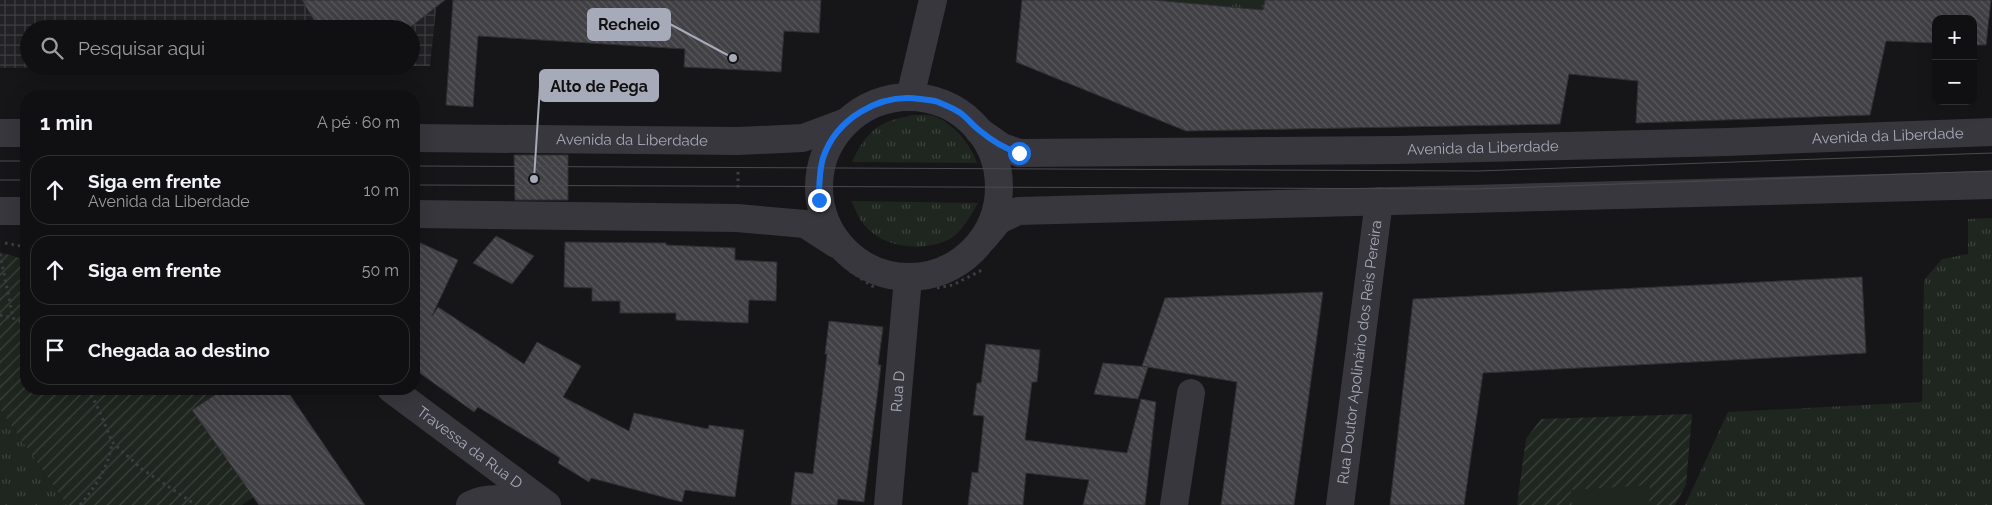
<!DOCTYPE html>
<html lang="pt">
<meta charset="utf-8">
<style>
:root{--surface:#101012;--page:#19191b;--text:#f1f3f6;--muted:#9c9d9f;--line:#303032}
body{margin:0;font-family:Raleway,sans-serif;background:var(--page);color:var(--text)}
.controls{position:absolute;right:15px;top:15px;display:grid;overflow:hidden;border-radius:10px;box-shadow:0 5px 20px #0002}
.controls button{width:45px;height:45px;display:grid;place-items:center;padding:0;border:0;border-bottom:1px solid var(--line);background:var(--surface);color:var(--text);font:25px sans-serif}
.stop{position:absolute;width:15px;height:15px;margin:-11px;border:4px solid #1a73e8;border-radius:50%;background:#fff}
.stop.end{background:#1a73e8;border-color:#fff;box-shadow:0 1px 5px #0008}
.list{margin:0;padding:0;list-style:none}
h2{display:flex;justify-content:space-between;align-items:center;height:65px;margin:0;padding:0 20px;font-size:21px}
h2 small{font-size:16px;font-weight:400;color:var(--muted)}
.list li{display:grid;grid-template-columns:32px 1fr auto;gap:15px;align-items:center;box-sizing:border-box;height:70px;margin:0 10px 10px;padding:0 10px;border:1px solid var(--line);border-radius:20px}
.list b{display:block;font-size:19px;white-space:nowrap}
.list p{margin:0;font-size:16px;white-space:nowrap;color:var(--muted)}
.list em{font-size:16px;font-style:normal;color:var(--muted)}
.icon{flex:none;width:28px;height:28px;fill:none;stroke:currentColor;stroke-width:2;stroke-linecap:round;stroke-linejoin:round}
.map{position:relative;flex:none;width:1992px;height:505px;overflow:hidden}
.search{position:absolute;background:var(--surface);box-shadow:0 5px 20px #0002;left:20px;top:20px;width:400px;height:55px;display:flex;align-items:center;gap:12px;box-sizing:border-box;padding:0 18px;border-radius:28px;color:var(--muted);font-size:19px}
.panel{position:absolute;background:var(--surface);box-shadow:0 5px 20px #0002;left:20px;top:90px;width:400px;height:305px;border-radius:20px}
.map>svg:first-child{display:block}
.industrial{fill:url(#industrial-grid)}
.grass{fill:url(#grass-tufts)}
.garden{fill:url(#garden-furrows)}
.pitch{fill:#1e261f}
.building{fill:url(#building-back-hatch);stroke:#303034}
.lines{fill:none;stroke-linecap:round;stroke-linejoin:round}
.path{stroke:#3d3e44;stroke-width:3;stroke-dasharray:2.5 4;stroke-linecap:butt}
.minor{stroke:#37373d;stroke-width:28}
.tertiary{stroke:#37373d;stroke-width:28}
.tram{stroke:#4a4b52;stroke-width:1}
.route{stroke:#1a73e8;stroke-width:6}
.labels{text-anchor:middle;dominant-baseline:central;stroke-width:4.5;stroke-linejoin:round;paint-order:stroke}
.street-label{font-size:15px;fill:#a7aab8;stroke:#111113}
.leader{fill:none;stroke:#a7aab8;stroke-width:2}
.callout-dot{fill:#a7aab8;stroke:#111113;stroke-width:2}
.callout{fill:#a7aab8;stroke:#a7aab8;stroke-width:2}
.callout-label{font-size:16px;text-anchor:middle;font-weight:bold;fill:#111}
</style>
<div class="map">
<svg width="1992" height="505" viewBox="0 0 1992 505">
<defs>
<pattern id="industrial-grid" width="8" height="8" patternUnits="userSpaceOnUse" patternTransform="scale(1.25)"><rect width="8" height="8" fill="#222225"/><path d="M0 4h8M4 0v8" fill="none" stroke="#3f3f43"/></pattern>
<pattern id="grass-tufts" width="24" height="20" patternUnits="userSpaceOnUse" patternTransform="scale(1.25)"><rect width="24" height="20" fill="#1e261f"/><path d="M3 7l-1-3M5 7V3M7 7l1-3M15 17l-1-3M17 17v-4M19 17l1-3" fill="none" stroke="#3c433d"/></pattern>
<pattern id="garden-furrows" width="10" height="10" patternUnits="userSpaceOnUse" patternTransform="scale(1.25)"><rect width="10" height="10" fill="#1e261f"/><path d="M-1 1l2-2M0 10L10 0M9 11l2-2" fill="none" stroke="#3c433d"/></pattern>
<pattern id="building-back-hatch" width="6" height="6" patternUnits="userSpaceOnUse" patternTransform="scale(1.25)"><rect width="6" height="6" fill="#404045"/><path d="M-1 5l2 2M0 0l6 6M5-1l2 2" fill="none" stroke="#59595e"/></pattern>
</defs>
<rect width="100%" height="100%" fill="#161618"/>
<!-- industrial -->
<path class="industrial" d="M0 0H437L430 66H411V29H29V66H296L0 68Z"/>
<!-- grass -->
<g class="grass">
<path d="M1154 0H1265L1263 10Z"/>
<path d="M914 115C920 115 928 114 934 116 953 123 971 144 977 163L852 162C867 130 879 121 914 115Z"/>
<path d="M851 201 978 203C971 215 962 232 950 239 922 253 880 248 862 222 857 216 855 207 851 201Z"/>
<path d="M1992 218V505H1685L1728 412 1922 402 1924 280 1942 259 1968 254V219Z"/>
<path d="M0 409 67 505H0Z"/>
</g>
<!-- garden -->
<g class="garden">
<path d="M0 252 26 260V389H224L192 410 253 497 242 505H67L0 409Z"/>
<path d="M1692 414 1686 485 1675 505H1517L1526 439 1541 419Z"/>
</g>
<!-- pitch -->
<path class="pitch" d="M1650 485 1649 505H1572L1571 490Z"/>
<!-- building -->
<g class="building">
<path d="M302 0H445L408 29H323L315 22Z"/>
<path d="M453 0H821L819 33 784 31 781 72 684 67 685 49 478 36 473 107 446 105Z"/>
<path d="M1022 0H1154L1263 10 1265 0H1991L1986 45H1973V19H1936V43L1886 41 1870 115 1636 123 1638 81 1569 74 1560 124 1186 131 1016 62Z"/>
<path d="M514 155H568V200H515Z"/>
<path d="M496 236 534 256 512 284 473 263Z"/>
<path d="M414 240 458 260 432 316 438 307 524 364 537 342 581 366 563 397 629 431 634 413 708 429 709 425 744 430 735 497 685 490 682 502 591 478 589 482 558 463 560 458 478 407 474 412 414 369Z"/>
<path d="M565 242 666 243V245L735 248V260L777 262 776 301 749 300 748 323 676 320V313H620V301H592V288L564 287Z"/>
<path d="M1862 277 1866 353 1483 373 1464 505H1390L1413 299Z"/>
<path d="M1323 292 1294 505H1221L1237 382 1142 366 1165 298Z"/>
<path d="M829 321 883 327 878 365H881L864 502 838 499 837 505H791L795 472 813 474 827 354H825Z"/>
<path d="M986 344 1040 350 1037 382H1032L1025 440 1127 453 1141 399 1156 402 1145 505H1083L1089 480 1026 473 1023 505H968L972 472 978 473 984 416 973 415 977 383H981Z"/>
<path d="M1103 363 1148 367 1138 399 1094 394Z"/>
<path d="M224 389H286L365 505H259L192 410Z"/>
</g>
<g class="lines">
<!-- path -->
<g class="path">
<path d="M738 172V188"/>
<path d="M5 243 26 247"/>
<path d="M0 254 13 318 26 324"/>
<path d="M850 271 872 286 876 287"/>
<path d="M937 288 953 285 984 269"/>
<path d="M0 315 13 318"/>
<path d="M88 389 99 410 112 442 142 469 196 505"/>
<path d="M80 505C96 486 108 468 112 443"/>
</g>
<!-- minor -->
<g class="minor">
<path id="s1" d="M391 389 547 505"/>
<path d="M470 505C490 495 507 500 528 505"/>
<path d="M1174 505 1191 393"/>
<path id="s2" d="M1340 505 1379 201"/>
</g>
<!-- tertiary -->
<g class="tertiary">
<circle cx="909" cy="187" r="90"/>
<path d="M910 97 933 0"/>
<path id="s3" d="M979 131 1002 147 1019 153 1397 150 1727 142 1992 132"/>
<path d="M0 133H26"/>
<path id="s4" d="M414 138 738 141 803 138 846 122"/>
<path d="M0 211H26"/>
<path d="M414 214 737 218 805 224 836 244"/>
<path d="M984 238 999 220 1018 211 1992 185"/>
<path id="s5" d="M888 505 908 278"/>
</g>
<!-- tram -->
<g class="tram">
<path d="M0 161H26"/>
<path d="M414 166 1477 171 1992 153"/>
<path d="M0 180H26"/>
<path d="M414 185 1478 189 1992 171"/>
</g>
</g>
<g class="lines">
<!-- route -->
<path class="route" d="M819 200C819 186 819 172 823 158 836 119 879 93 920 99 926 100 933 100 938 102 945 105 953 108 959 112 967 117 972 125 979 130 992 141 1003 148 1019 153"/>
</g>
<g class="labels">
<!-- street labels -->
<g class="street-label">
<text stroke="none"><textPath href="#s3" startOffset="915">Avenida da Liberdade</textPath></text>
<text stroke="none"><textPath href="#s4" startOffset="218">Avenida da Liberdade</textPath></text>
<text stroke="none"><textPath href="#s3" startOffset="510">Avenida da Liberdade</textPath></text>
<text stroke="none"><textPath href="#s2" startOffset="154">Rua Doutor Apolinário dos Reis Pereira</textPath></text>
<text stroke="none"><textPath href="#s5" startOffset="114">Rua D</textPath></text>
<text stroke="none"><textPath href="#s1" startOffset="98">Travessa da Rua D</textPath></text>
</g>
</g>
<!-- callouts -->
<path class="leader" d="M733 58L670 24M534 179L540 86"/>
<g class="callout-dot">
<circle cx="733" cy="58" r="5"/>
<circle cx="534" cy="179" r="5"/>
</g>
<g class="callout">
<rect x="588" y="9" width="82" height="31" rx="5"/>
<rect x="540" y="70" width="118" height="31" rx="5"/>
</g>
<g class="callout-label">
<text x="629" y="30">Recheio</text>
<text x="599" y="92">Alto de Pega</text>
</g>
</svg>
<div class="controls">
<button>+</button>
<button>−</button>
</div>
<div class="stop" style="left:1019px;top:153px"></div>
<div class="stop end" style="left:819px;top:200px"></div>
<div class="search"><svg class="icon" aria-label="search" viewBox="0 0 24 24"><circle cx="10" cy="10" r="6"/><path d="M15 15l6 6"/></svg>Pesquisar aqui</div>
<section class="panel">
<h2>1 min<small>A pé · 60 m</small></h2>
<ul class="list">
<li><svg class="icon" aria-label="ahead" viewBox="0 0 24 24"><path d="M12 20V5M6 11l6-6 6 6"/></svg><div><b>Siga em frente</b><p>Avenida da Liberdade</p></div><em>10 m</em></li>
<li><svg class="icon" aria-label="ahead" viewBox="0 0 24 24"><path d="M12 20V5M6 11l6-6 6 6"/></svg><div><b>Siga em frente</b></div><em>50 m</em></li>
<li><svg class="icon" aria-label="arrive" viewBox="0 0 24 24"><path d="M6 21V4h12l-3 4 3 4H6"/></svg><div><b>Chegada ao destino</b></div></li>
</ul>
</section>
</div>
